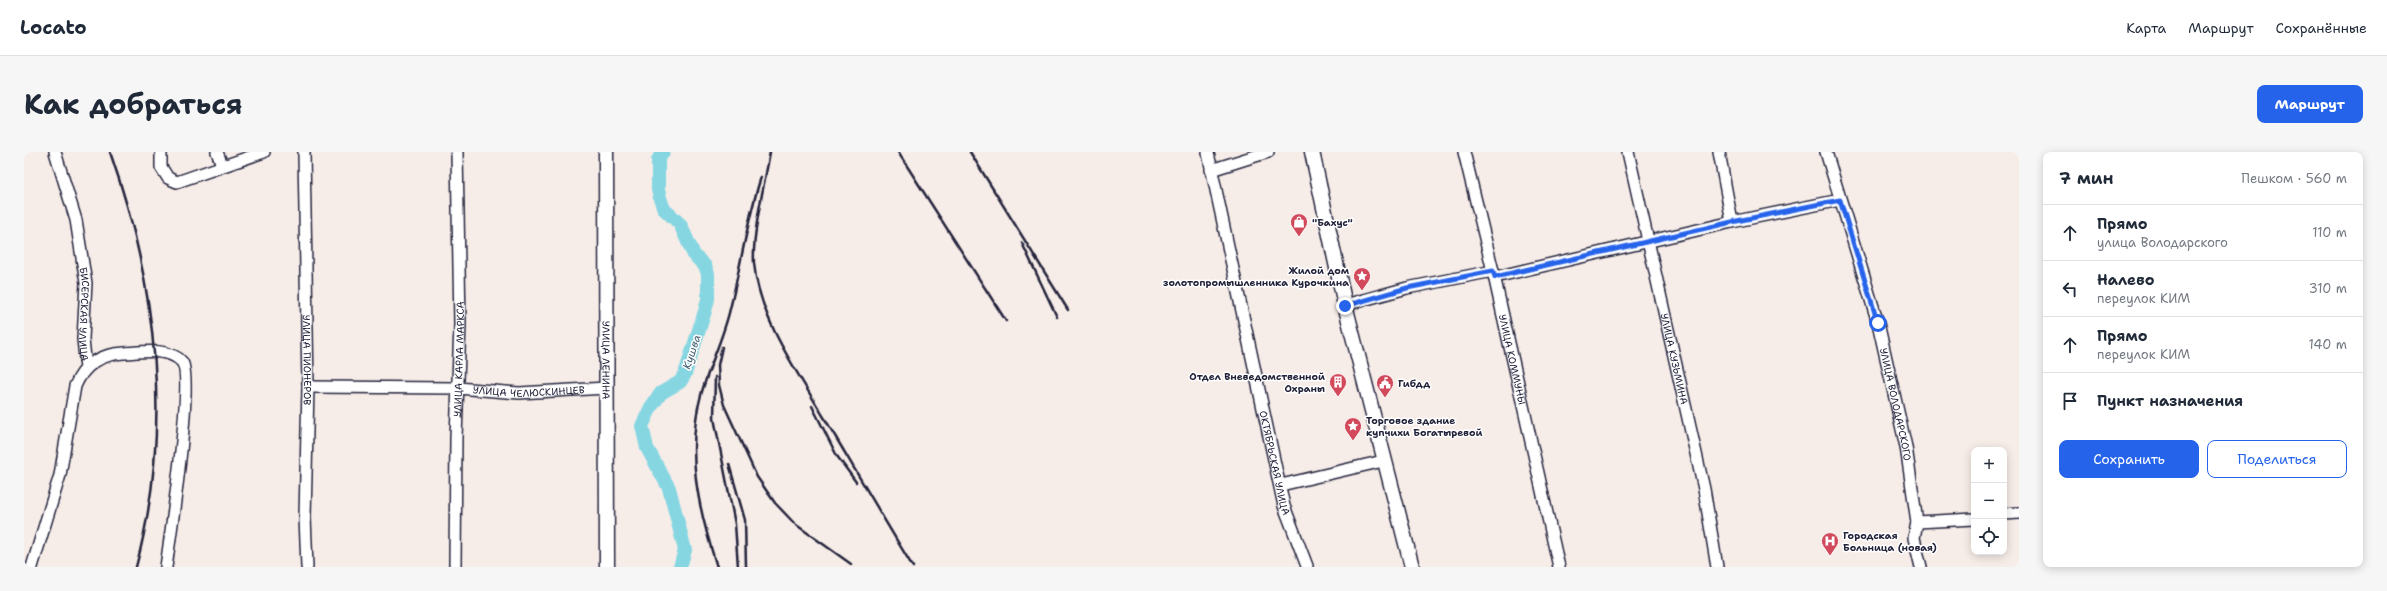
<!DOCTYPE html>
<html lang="ru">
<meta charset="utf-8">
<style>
:root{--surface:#fff;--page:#f6f6f7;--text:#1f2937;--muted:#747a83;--line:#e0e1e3;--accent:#2563eb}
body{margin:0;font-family:"Shantell Sans",sans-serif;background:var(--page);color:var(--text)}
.controls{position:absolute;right:12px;bottom:12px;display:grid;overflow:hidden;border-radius:8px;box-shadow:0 2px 10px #0003}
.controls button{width:36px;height:36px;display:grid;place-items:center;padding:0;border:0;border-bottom:1px solid var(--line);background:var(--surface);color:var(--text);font:20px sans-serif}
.stop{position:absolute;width:12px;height:12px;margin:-9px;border:3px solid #2563eb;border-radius:50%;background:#fff}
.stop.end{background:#2563eb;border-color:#fff;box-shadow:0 1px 4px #0008}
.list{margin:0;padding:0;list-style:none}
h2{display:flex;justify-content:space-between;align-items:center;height:52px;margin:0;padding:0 16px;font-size:17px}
h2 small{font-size:13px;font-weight:400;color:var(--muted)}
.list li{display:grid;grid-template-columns:26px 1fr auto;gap:12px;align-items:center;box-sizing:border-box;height:56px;padding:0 16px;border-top:1px solid var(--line)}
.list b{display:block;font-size:15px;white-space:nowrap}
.list p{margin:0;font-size:13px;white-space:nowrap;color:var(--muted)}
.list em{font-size:13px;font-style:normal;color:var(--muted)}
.actions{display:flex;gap:8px;padding:12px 16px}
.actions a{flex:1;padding:9px 0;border:1px solid var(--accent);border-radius:8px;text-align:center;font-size:14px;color:var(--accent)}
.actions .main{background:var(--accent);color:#fff}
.icon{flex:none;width:22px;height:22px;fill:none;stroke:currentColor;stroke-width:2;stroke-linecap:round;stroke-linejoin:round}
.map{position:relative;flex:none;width:1995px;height:415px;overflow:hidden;border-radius:8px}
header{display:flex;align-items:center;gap:24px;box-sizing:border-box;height:56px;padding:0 20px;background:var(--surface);border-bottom:1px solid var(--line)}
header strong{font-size:19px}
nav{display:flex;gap:22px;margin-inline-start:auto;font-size:14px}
.intro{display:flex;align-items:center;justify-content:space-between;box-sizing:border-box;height:96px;padding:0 24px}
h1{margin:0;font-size:28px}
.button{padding:10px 18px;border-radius:8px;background:var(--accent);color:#fff;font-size:14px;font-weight:700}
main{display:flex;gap:24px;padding:0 24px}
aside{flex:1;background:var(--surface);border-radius:8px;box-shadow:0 2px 10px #0003}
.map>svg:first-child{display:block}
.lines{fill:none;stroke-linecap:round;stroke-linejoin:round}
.river{stroke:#86d6e2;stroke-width:14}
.minor-casing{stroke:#22223b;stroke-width:14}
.major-casing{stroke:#22223b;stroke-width:17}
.minor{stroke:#fff;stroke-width:11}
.major{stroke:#fff;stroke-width:14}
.rail{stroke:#22223b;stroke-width:2.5}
.route{stroke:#2563eb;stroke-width:5}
.labels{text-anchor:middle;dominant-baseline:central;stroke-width:3;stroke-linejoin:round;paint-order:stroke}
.poi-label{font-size:10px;font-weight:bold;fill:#22223b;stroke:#fff;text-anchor:start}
.street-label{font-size:10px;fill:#22223b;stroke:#fff}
.water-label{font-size:11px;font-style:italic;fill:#456175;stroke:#fff}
</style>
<header>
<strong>Locato</strong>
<nav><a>Карта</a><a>Маршрут</a><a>Сохранённые</a></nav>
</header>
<div class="intro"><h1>Как добраться</h1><a class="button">Маршрут</a></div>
<main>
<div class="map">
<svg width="1995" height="415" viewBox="0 0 1995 415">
<rect width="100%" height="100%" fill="#f7ede8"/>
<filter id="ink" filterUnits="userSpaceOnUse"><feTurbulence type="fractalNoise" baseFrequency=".025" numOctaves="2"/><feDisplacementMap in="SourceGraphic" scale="8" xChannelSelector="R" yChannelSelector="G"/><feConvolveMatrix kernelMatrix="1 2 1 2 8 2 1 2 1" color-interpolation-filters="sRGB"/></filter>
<g filter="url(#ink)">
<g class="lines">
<!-- river -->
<path class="river" d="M639 0 634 8V38L637 49 640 57 656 72 670 103 681 114 684 122V147L681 159 661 222 656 230 637 241 627 255 618 274 623 296 645 336 661 398 656 415"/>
<!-- minor casing -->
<g class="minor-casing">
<g id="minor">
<path id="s1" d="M31 0 52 68 62 131 59 187 62 216"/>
<path d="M137 0V15L144 26 153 30 240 0"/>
<path d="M193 0 198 13"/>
<path id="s2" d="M280 0 284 235 281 365 283 415"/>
<path id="s3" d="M1440 0 1469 119 1535 415"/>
<path id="s4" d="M1604 0 1680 337 1693 415"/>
<path d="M1695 0 1708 70"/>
<path id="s5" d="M1802 0 1854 171 1882 295 1893 370 1890 386 1897 415"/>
<path id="s6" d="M1184 1 1260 354 1283 414"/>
<path d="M1187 18 1244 0"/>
<path d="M1471 125 1708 70 1816 48"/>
<path d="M1321 153 1383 136 1469 119"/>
<path id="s7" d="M284 235 434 236 495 241 582 236"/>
<path d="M1257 333 1359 309"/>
<path d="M1980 362 1995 361"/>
<path d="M1893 370 1950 367"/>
<path d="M8 415 36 323 51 234C60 213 77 202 100 201 117 200 145 195 158 210 170 226 146 386 142 415"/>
<path id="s8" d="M431 415 432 286 436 172 433 0"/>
</g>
</g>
<!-- major casing -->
<g class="major-casing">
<g id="major">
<path id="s9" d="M582 0 583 415"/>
<path d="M1288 0 1321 153 1388 415"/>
</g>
</g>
<!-- minor -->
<use href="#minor" class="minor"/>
<!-- major -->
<use href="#major" class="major"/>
<!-- rail -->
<g class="rail">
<path d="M86 0C133 134 149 277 112 415"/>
<path d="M746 0C741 30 728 82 730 111 735 167 773 219 801 267 830 316 859 366 889 415"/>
<path d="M874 0 982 169"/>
<path d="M946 0 1044 158"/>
<path d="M998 91 1033 165"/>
<path d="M698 195 694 213 695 233 700 253 733 325 751 351 771 372 827 412"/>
<path d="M691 225 690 266 711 372 714 415"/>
<path d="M788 254 813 304 832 330"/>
<path d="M705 312 721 368 722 415"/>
<path d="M693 415C675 359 661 301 677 243 685 214 699 187 706 157 717 113 723 68 737 25"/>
</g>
</g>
</g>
<g class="lines" filter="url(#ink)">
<!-- route -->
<path class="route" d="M1321 154 1383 136 1469 119 1471 125 1708 70 1816 48 1854 171"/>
</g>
<!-- icons -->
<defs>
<g id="shop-pin" transform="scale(0.9)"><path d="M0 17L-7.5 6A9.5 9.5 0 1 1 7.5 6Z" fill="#d1495b" stroke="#fff"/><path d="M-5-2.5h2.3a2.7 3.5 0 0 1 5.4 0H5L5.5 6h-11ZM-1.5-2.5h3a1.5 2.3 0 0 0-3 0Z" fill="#fff"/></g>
<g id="sight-pin" transform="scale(0.9)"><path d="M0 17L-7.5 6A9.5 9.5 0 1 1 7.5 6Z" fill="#d1495b" stroke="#fff"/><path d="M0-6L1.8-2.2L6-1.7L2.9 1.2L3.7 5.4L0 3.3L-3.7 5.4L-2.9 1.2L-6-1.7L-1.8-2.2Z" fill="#fff"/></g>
<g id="building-pin" transform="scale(0.9)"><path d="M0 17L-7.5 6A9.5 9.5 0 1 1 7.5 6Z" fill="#d1495b" stroke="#fff"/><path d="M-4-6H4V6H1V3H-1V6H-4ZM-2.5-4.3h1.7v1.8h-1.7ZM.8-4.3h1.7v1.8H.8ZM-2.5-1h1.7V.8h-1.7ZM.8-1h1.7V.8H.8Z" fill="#fff"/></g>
<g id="civic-pin" transform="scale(0.9)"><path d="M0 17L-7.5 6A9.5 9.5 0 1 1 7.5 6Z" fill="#d1495b" stroke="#fff"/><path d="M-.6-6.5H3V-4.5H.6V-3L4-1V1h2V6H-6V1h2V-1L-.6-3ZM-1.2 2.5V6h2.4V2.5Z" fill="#fff"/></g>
<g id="hospital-pin" transform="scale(0.9)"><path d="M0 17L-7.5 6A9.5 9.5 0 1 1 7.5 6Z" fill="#d1495b" stroke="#fff"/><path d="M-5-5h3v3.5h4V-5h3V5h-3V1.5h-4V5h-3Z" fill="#fff"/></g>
</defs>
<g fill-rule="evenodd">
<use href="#shop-pin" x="1275" y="70"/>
<use href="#sight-pin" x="1338" y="124"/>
<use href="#building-pin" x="1314" y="230"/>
<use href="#civic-pin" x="1361" y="231"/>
<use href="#sight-pin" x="1329" y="274"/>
<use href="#hospital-pin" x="1806" y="389"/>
</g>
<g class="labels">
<!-- poi labels -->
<g class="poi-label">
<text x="1288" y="70">"Бахус"</text>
<text x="1325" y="118" text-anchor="end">Жилой дом<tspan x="1325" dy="12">золотопромышленника Курочкина</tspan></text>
<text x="1301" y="224" text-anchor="end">Отдел Вневедомственной<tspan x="1301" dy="12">Охраны</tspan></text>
<text x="1374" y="231">Гибдд</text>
<text x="1342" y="268">Торговое здание<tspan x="1342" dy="12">купчихи Богатыревой</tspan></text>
<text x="1819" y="383">Городская<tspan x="1819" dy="12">Больница (новая)</tspan></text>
</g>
<!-- street labels -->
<g class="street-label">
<text stroke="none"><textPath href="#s1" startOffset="166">БИСЕРСКАЯ УЛИЦА</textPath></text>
<text stroke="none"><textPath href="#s8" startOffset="208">УЛИЦА КАРЛА МАРКСА</textPath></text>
<text stroke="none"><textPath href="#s3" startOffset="213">УЛИЦА КОММУНЫ</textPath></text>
<text stroke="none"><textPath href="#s4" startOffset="212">УЛИЦА КУЗЬМИНА</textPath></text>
<text stroke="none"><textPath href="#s2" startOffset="208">УЛИЦА ПИОНЕРОВ</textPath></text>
<text stroke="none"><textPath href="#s9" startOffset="208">УЛИЦА ЛЕНИНА</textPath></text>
<text stroke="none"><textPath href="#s7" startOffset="221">УЛИЦА ЧЕЛЮСКИНЦЕВ</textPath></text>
<text stroke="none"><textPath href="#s5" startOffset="262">УЛИЦА ВОЛОДАРСКОГО</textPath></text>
<text stroke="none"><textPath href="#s6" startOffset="317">ОКТЯБРЬСКАЯ УЛИЦА</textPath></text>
</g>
<!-- water labels -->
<g class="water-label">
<text transform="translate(668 200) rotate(-72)">Кушва</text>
</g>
</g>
</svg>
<div class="controls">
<button>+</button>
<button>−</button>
<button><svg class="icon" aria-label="locate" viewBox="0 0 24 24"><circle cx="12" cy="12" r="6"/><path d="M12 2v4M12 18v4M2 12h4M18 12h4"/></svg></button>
</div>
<div class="stop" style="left:1854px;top:171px"></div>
<div class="stop end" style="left:1321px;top:154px"></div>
</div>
<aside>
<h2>7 мин<small>Пешком · 560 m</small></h2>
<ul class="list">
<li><svg class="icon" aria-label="ahead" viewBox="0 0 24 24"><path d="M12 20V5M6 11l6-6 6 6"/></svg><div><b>Прямо</b><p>улица Володарского</p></div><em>110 m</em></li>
<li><svg class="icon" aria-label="left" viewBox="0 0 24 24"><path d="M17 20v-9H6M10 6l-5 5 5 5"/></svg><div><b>Налево</b><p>переулок КИМ</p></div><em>310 m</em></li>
<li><svg class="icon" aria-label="ahead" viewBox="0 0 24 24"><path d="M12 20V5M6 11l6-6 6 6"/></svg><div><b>Прямо</b><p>переулок КИМ</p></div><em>140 m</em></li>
<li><svg class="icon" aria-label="arrive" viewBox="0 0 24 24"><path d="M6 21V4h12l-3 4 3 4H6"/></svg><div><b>Пункт назначения</b></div></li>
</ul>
<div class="actions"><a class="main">Сохранить</a><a>Поделиться</a></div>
</aside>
</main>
